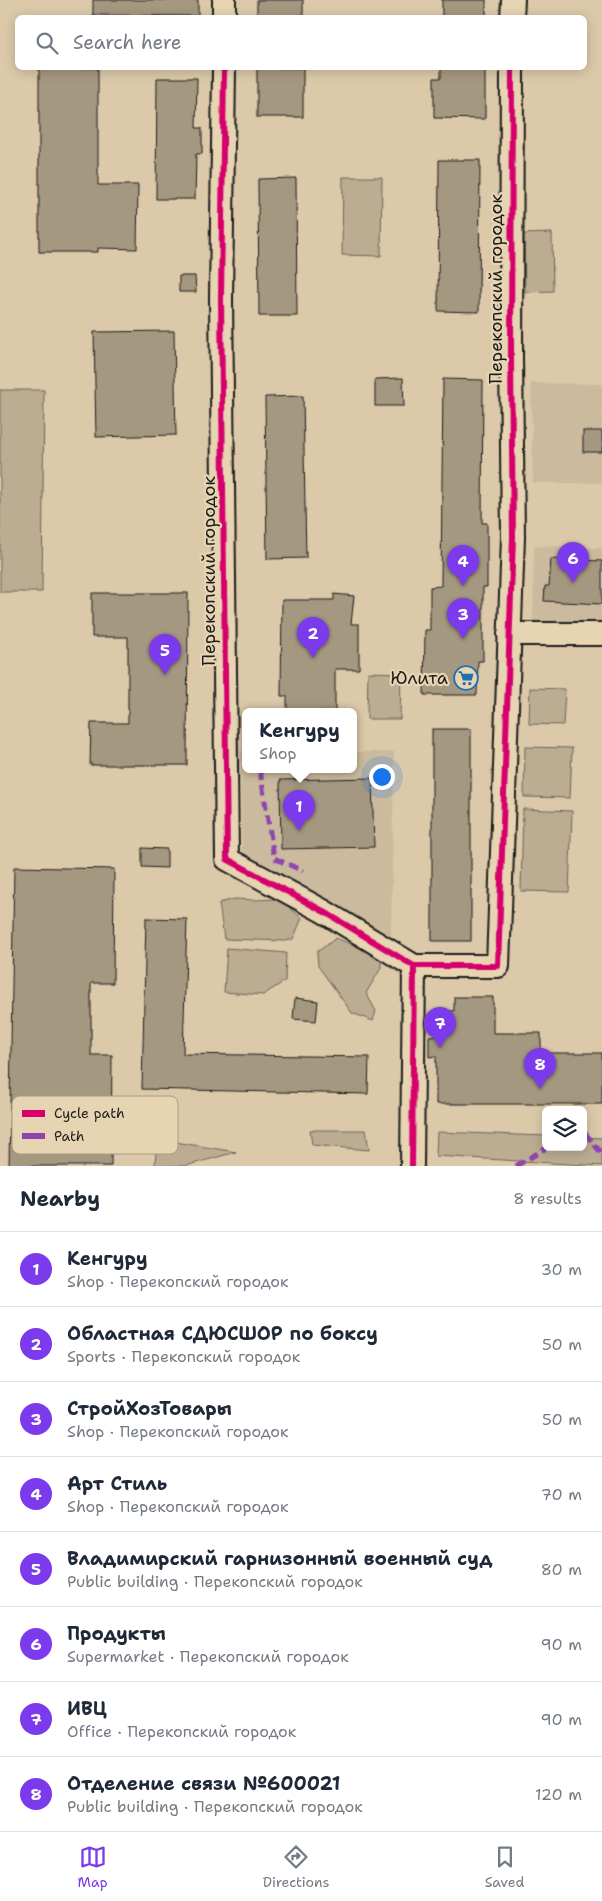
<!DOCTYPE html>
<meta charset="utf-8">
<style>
:root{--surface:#fff;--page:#f6f6f7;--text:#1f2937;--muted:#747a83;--line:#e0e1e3;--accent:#7c3aed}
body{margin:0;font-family:"Shantell Sans",sans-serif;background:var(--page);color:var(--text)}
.controls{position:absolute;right:15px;bottom:15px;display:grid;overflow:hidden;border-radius:8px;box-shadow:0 2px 12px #0003}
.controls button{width:45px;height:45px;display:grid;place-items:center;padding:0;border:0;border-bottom:1px solid var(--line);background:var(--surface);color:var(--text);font:25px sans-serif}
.you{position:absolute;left:381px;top:776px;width:18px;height:18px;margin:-12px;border:4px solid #fff;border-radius:50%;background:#1a73e8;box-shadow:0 0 0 8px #1a73e833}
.badge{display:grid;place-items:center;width:32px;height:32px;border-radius:50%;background:var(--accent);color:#fff;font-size:16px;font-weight:700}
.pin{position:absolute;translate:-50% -41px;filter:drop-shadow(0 1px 2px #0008)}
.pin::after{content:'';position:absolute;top:26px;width:18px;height:15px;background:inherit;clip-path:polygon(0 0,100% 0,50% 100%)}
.popup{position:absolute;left:242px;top:708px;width:115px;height:65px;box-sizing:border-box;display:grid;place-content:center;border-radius:8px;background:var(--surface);filter:drop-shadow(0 1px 4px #0005);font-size:16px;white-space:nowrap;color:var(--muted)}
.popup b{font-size:19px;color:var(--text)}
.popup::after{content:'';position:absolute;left:50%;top:100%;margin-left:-10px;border:10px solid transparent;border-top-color:var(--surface)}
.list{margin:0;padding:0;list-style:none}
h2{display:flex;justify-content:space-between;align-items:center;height:65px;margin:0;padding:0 20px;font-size:21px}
h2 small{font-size:16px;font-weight:400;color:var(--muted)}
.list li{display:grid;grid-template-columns:32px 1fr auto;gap:15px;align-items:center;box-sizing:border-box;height:75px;padding:0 20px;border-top:1px solid var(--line)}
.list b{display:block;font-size:19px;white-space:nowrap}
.list p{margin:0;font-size:16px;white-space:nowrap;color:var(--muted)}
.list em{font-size:16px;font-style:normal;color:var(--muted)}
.icon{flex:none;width:28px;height:28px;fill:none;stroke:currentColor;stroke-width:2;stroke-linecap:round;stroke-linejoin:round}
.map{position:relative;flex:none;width:602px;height:1166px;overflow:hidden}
.search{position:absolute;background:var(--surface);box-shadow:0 2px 12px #0003;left:15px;right:15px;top:15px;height:55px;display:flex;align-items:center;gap:12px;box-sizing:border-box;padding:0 18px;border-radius:8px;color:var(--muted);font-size:19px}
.sheet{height:665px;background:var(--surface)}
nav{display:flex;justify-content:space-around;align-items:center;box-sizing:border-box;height:70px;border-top:1px solid var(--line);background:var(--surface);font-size:14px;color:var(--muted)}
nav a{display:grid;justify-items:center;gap:2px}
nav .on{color:var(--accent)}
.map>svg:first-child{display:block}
.built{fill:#cbba9d}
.green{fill:#bbac92;stroke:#6c6457}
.building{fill:#a59881;stroke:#1c1c1c}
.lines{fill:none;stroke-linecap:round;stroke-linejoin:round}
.minor-casing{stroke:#1c1c1c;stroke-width:26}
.minor{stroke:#e7d4b2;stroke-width:22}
.quiet{stroke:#8e44ad;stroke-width:5;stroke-dasharray:10 5;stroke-linecap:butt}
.cycleway-casing{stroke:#e7d4b2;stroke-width:9}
.cycleway{stroke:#d6006c;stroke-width:6}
.labels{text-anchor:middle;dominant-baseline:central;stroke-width:4.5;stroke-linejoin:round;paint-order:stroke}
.street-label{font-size:18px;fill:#1c1c1c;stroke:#e7d4b2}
.poi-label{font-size:18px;fill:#1c1c1c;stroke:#e7d4b2;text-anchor:end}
.key{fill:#e7d4b2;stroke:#aa9d85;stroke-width:1}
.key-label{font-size:14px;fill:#1c1c1c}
</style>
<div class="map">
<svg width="602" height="1166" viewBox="0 0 602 1166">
<rect width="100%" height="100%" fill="#dbc9a9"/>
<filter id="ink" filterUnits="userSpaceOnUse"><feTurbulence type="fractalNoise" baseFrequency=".02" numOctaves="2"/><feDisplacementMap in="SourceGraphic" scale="10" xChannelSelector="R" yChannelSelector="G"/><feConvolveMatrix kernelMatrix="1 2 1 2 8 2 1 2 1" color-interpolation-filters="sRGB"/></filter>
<g filter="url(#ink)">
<!-- built -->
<g class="built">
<path d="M531 383 602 384V483H533Z"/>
<path d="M534 546 602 548V646L533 645Z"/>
<path d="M240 751H245V770H353V752H394L391 938 242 856Z"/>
</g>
<!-- green -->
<g class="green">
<path d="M343 177H382L381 256 342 255Z"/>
<path d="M552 233 553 291 525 292 524 234Z"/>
<path d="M0 390H44L42 592H0Z"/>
<path d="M368 672 401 673 400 719H367Z"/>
<path d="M530 688 565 689 563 725 529 724Z"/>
<path d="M525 747 572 748 570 798 524 797Z"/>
<path d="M523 809 572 811 569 892 521 891Z"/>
<path d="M235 899 254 900 279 899 302 918 293 939 286 941 224 939 219 903Z"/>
<path d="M336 938 381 956V968L366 993 376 1011 373 1021 352 1013 318 966 317 952Z"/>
<path d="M227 948 286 953 285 981 263 995 224 992Z"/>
<path d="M310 1130H366L369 1150 312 1145Z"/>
<path d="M437 1132 546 1136V1147H583V1137L602 1138V1166L436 1156Z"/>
<path d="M157 1139 236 1152 185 1166H155Z"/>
</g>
<!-- building -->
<g class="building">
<path d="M93 0H198V16L93 15Z"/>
<rect x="257" y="0" width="46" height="18"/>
<rect x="442" y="0" width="44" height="18"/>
<path d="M39 68H98V185H138L137 249 98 248V252H39Z"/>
<rect x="257" y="68" width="46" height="49"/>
<path d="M441 68H485V119L434 118V78H441Z"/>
<path d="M157 78H197L196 128H202V154H196L195 199H156Z"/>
<path d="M439 160H480L479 312 438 311Z"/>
<path d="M296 178 297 316H259L258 179Z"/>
<path d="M179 276H195L196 292H179Z"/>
<path d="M174 331 176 435 96 437 94 332Z"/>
<path d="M403 378 404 406H375V379Z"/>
<path d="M443 379 483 380 482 523H487V587H483V661H478L477 695H424L425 630H430V587L441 586Z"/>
<path d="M303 396 306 558 267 559 265 397Z"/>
<rect x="583" y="431" width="19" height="21"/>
<path d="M551 559 602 561V604L544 601 545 586H549Z"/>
<path d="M92 593H188L187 765H90L91 723H128V637H92Z"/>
<path d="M334 594 354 596 351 624H359V669H335V712H287V696H281L282 600H334Z"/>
<rect x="432" y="729" width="39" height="212"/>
<path d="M372 778 374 847 281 849 280 780Z"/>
<path d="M142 848 167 849V868L142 867Z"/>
<path d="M14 867 114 869 113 983H91V1055H112L111 1166H9Z"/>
<path d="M146 918 187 919 183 1054 369 1057 368 1094 142 1089Z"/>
<path d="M454 997H493V1033H541V1053H602V1104H436V1056L429 1057V1036L446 1035V1011H454Z"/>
<path d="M295 998 318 1001 316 1021 293 1019Z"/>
</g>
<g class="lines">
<!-- minor casing -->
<g class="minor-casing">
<g id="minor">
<path d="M224 18V0"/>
<path d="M512 18 513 0"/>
<path d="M224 68 221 298 227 859 323 911 414 966 412 1166"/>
<path d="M509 634H602"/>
<path d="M414 966H498L513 537 511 358 512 68"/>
</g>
</g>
<!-- minor -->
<use href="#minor" class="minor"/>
<!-- quiet -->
<g class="quiet">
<path d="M260 770 274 858 303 871"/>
<path d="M585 1133 602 1154"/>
<path d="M516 1166 548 1147"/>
</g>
<!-- cycleway casing -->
<g class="cycleway-casing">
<g id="cycleway">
<path d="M224 68 221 298 227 859 323 911 414 966 412 1166"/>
<path d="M414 966H498L513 537 511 358 512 68"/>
</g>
</g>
<!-- cycleway -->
<use href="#cycleway" class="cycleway"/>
</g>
</g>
<!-- icons -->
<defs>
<g id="supermarket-ring" transform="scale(1.25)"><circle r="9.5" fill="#e7d4b2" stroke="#1f6fb2" stroke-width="1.5"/><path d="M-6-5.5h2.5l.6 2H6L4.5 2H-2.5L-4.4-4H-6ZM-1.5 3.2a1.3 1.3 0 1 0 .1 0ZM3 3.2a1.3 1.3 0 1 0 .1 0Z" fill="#1f6fb2"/></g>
</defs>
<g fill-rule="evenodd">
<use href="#supermarket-ring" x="466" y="678"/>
</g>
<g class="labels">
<!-- street labels -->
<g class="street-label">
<text transform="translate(496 289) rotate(-90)">Перекопский городок</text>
<text transform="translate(209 571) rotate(-90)">Перекопский городок</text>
</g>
<!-- poi labels -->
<g class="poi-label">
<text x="448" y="678">Юлита</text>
</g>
</g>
<!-- legend -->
<rect x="12" y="1096" width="166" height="58" rx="8" class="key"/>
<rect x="22" y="1110" width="23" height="7" fill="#d6006c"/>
<rect x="22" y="1133" width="23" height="6" fill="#8e44ad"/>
<g class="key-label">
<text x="54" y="1118">Cycle path</text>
<text x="54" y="1141">Path</text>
</g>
</svg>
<div class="controls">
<button><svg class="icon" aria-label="layers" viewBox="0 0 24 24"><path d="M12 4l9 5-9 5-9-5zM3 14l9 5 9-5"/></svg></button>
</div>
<div class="you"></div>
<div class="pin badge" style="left:299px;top:831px">1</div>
<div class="popup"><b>Кенгуру</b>Shop</div>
<div class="pin badge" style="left:313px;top:658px">2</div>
<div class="pin badge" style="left:463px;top:639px">3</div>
<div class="pin badge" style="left:463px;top:586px">4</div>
<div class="pin badge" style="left:165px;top:675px">5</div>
<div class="pin badge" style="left:573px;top:583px">6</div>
<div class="pin badge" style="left:440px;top:1048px">7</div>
<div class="pin badge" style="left:540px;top:1089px">8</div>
<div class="search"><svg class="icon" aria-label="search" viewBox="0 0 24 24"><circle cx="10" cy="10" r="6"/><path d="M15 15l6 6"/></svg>Search here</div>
</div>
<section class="sheet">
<h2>Nearby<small>8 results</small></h2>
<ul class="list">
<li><span class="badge">1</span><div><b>Кенгуру</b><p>Shop · Перекопский городок</p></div><em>30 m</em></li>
<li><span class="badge">2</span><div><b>Областная СДЮСШОР по боксу</b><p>Sports · Перекопский городок</p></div><em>50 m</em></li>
<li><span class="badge">3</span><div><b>СтройХозТовары</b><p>Shop · Перекопский городок</p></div><em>50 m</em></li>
<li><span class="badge">4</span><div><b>Арт Стиль</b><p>Shop · Перекопский городок</p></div><em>70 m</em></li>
<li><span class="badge">5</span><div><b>Владимирский гарнизонный военный суд</b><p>Public building · Перекопский городок</p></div><em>80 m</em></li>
<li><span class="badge">6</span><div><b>Продукты</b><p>Supermarket · Перекопский городок</p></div><em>90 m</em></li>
<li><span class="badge">7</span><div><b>ИВЦ</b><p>Office · Перекопский городок</p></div><em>90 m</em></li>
<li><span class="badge">8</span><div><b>Отделение связи №600021</b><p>Public building · Перекопский городок</p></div><em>120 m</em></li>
</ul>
</section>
<nav>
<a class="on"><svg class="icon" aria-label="map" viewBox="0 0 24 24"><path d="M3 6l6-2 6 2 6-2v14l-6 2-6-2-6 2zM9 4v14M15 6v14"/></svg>Map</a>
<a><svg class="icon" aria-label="directions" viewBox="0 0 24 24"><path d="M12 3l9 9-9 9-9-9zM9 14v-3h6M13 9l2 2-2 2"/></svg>Directions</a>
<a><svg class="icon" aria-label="saved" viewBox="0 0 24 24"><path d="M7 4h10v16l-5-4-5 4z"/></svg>Saved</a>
</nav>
